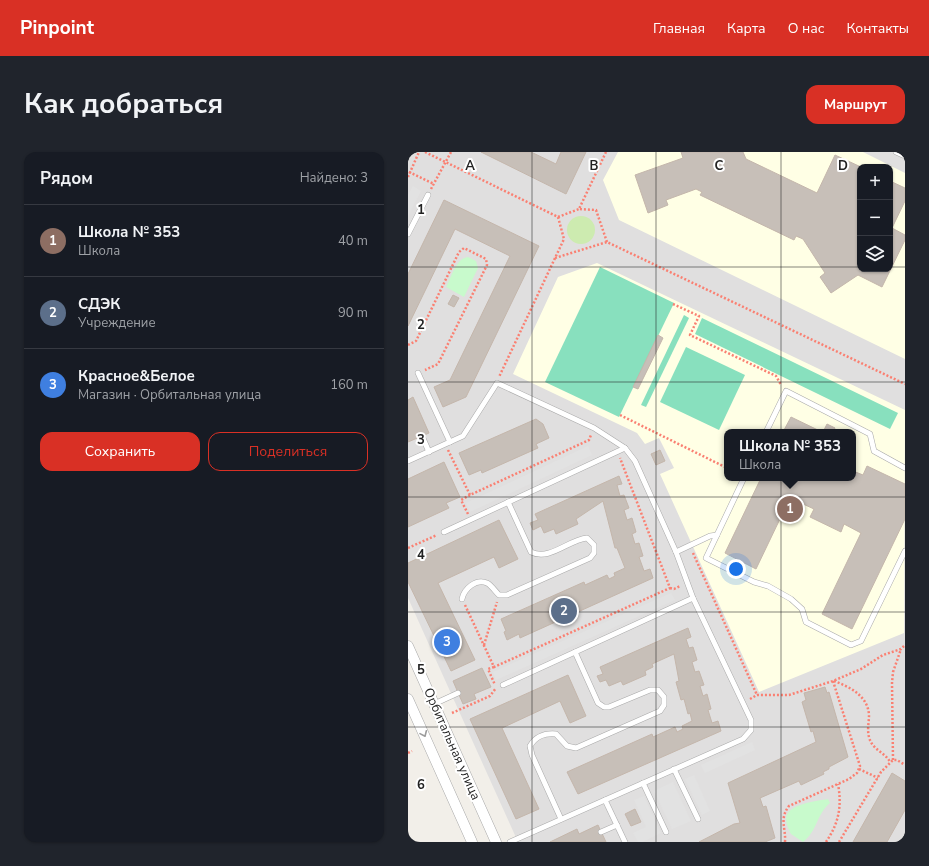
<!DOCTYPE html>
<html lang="ru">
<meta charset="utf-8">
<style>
:root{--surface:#171b24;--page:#20242c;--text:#f1f3f6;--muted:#9ea1a6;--line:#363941;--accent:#d93025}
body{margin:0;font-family:"Nunito Sans",sans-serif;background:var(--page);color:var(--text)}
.controls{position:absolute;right:12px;top:12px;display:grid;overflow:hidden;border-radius:8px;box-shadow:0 1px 3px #0004}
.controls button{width:36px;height:36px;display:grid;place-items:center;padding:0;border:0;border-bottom:1px solid var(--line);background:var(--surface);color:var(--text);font:20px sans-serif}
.you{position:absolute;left:328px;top:417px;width:14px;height:14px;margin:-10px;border:3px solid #fff;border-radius:50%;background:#1a73e8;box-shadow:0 0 0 6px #1a73e833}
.badge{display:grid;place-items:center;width:26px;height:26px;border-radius:50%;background:var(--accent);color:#fff;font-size:13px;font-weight:700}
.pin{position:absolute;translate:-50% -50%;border:2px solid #fff;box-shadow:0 1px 4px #0006}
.popup{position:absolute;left:316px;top:277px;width:132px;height:52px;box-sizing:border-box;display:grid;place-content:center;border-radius:8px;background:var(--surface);filter:drop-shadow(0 1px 3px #0005);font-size:13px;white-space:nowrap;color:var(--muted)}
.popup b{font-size:15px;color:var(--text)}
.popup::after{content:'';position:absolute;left:50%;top:100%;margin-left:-8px;border:8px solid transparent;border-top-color:var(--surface)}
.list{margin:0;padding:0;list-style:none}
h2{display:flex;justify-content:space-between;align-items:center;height:52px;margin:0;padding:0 16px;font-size:17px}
h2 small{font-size:13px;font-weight:400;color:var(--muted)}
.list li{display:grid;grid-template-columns:26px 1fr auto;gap:12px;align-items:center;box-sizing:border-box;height:72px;padding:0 16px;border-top:1px solid var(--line)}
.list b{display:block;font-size:15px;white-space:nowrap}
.list p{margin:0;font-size:13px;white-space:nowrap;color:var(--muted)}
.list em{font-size:13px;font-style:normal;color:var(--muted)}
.actions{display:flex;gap:8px;padding:12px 16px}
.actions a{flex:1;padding:9px 0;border:1px solid var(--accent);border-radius:12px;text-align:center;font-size:14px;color:var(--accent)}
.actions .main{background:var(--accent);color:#fff}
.icon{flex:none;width:22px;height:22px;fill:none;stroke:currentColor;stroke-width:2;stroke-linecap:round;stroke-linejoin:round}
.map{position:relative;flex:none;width:497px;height:690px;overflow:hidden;border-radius:12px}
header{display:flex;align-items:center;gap:24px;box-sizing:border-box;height:56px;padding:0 20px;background:var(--accent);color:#fff}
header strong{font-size:19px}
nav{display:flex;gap:22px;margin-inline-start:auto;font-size:14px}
.intro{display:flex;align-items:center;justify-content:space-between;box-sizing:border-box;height:96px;padding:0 24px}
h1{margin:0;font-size:28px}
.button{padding:10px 18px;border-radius:12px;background:var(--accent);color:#fff;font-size:14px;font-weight:700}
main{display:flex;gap:24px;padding:0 24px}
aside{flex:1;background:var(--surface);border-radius:12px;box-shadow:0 1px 3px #0004}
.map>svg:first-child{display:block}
.residential{fill:#e0dfdf;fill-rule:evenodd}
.education{fill:#ffffe5;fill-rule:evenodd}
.grass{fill:#cdebb0}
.park{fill:#c8facc}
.pitch{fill:#88e0be}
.parking{fill:#e2e2e2}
.building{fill:#c7bfb8;stroke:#c4b6ab}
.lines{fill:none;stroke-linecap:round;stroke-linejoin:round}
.lane-casing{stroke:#a9a9a9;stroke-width:6}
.street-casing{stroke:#a9a9a9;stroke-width:11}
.path{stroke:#fa8072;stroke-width:2.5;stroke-dasharray:2 2;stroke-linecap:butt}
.lane{stroke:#fff;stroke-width:5}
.street{stroke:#fff;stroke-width:10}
.oneway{stroke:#9c9c9c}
.grid{fill:none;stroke:#222;stroke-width:1;stroke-opacity:0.55}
.labels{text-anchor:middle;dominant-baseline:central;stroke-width:4;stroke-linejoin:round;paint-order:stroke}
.street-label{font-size:13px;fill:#222;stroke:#fff}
.grid-label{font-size:13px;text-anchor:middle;font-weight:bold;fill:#222;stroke:#fff;stroke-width:4;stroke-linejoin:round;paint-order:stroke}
</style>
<header>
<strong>Pinpoint</strong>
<nav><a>Главная</a><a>Карта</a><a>О нас</a><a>Контакты</a></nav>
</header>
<div class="intro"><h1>Как добраться</h1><a class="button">Маршрут</a></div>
<main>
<aside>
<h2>Рядом<small>Найдено: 3</small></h2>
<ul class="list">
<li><span class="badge" style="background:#8d6e63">1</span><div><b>Школа № 353</b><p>Школа</p></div><em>40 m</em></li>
<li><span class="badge" style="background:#5c6f8a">2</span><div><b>СДЭК</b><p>Учреждение</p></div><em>90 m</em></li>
<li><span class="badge" style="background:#3f7fe0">3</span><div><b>Красное&amp;Белое</b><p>Магазин · Орбитальная улица</p></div><em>160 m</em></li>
</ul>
<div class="actions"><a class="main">Сохранить</a><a>Поделиться</a></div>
</aside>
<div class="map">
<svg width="497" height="690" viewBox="0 0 497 690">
<rect width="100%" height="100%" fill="#f2efe9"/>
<!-- residential -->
<path class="residential" d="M0 0H497V690H110L0 446ZM452 15H482V117H452ZM319 280H445V326H319Z"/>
<!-- education -->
<g class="education">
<path d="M210 0H455L497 21V207L211 68 195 28ZM452 15H482V117H452Z"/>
<path d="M189 111 497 258 496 481 351 540 252 322 266 316 251 286 237 292 229 281 105 222 150 125ZM319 280H445V326H319Z"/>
</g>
<!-- grass -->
<circle class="grass" cx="173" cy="78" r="14"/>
<!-- park -->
<g class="park">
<path d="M60 105 68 109 70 116 56 145 38 135C43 126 48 106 60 105Z"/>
<path d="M420 647 422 651C409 661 409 680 395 690L383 682C381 678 378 672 378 667 378 652 409 649 420 647Z"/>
</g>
<!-- pitch -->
<g class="pitch">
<path d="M192 115 266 151 211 265 137 230Z"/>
<path d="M276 163 281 166 238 255 233 253Z"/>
<path d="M294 166 490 261 482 277 287 182Z"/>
<path d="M278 195 337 223 311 278 252 250Z"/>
</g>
<!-- parking -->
<g class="parking">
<path d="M5 34 13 39 0 64V43Z"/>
<path d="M180 294 184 303 62 360 58 351Z"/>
<path d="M263 441 267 448 88 528 85 520Z"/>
<path d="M344 590 347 598 297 621 293 613Z"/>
<path d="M286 623 302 659 294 663 277 627Z"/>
<path d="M265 630 283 669 264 677 246 639Z"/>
<path d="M236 644 253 681 234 690H230L225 681 238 675 226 648Z"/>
</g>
<!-- building -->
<g class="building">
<path d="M73 0H123L148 12 153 0H178L158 42Z"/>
<path d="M273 0H335L338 7 409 41 427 3 453 15 452 117H482V29L497 36V49L484 76 497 83V88L474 135 450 123 423 141 412 125 417 121 395 87 388 84 386 88 292 43 294 40 288 37 258 48 260 53 240 61 227 23 275 6Z"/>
<path d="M36 48 131 94 58 245 35 255 26 235 42 228 102 104 47 77 0 174V122Z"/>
<path d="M45 143 51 146 46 155 40 152Z"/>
<path d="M250 183 255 186 230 237 225 235Z"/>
<path d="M5 245 21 281 0 290V248Z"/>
<path d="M383 265 414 280H375Z"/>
<path d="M128 267 135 272 141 286 128 292 130 296 74 321 73 318 61 323 51 301Z"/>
<path d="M419 272 427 276 425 280H415Z"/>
<path d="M252 298 257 309 248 313 243 302Z"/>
<path d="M36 310 52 345 38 351 41 356 0 375V327Z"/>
<path d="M459 314 497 332V367L444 477 414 462 453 381 436 372 433 380 402 365 406 357 382 346 348 417 317 401 353 326H445V319L455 323Z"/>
<path d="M211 324 214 332 209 333 212 344 216 343 221 356 216 358 219 368 224 366 228 380 224 382 227 392 231 391 235 404 231 405 236 419 242 417 245 426 112 486 111 482 99 488 96 480 98 479 93 467 176 430 177 433 199 423 201 427 207 424 206 421 217 416 209 396H207L195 349 168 367 170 372 148 382 146 377 136 381 133 374 125 378 122 371 130 368 127 362Z"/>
<path d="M91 368 110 407 91 416 86 405 30 431 67 508 43 519 0 430V411Z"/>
<path d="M280 476 283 485 278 487 281 496 285 495 289 508 284 510 287 520 291 519 296 533 292 534 295 544 299 542 303 557 300 558 304 571 310 569 313 579 170 642 159 620 244 582 245 585 267 575 269 580 275 577 274 574 284 569 282 561 280 562 276 547 273 548 268 530 271 529 266 502 244 512 245 515 237 519 238 523 215 533 213 529 201 534 198 528 192 530 189 524 195 522 192 515Z"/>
<path d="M74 516 83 535 66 542 68 547 55 552 45 529Z"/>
<path d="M160 523 178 564 162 571 152 549 94 576 131 657 108 667 62 567Z"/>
<path d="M417 535 419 541 421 540 440 605 421 615V617L415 620 416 622 393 633 391 629 352 646 355 655 358 654 367 686 357 690H291L326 672 332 671 320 631 408 590 405 579 403 580 394 550 398 548 396 541Z"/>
<path d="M484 621 497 629V658L479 690H445Z"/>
<path d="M227 657 233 670 223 674 217 662Z"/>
<path d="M190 673 198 690H142L169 677 171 682Z"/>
</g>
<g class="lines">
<!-- lane casing -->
<g class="lane-casing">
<g id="lane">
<path d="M488 0 497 4"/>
<path d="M0 82 20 43"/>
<path d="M10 221 42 290"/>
<path d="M358 280 378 239 462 282 466 299 497 316"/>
<path d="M14 284 21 300"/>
<path d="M0 309 55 284 89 231 186 276 217 296 227 309 268 400 285 446 343 568V578L335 587 102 690"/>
<path d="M336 326 298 406 346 430 360 434 383 447 394 457 398 470 443 493 453 489 497 399"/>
<path d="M36 380 217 296"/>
<path d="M268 400 302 384 309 383"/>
<path d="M54 447C56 437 68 426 79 431 83 433 87 439 91 443H99L182 406 186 401V393L179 386C160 388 142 409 123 400L100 350"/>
<path d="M95 533 285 446"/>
<path d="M26 552 50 541"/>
<path d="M266 617 290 667"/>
<path d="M235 631 258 680"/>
<path d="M197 648 217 690"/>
<path d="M153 667 124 603 122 594C128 584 136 581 148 582L159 594 168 596 252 559 256 553V545L250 538H242L201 555H196L190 551 167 500"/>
<path d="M193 680 209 673"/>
</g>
</g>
<!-- street casing -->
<g class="street-casing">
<g id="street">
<path d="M0 494 88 690"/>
<path d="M0 547 64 690"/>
</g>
</g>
<!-- path -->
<g class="path">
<path d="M17 0 150 65 156 87 91 225"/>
<path d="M198 0 171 57 188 58 199 90"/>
<path d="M1 20 26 32"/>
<path d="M0 25 11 0"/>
<path d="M23 37 43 0"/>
<path d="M150 65 171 57"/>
<path d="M147 106 199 90 497 232"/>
<path d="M265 152 291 164 282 183 368 224 373 233"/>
<path d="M0 193 8 189 51 100 56 96 78 107 79 113 30 212 17 218"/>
<path d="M212 263 319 316"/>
<path d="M40 298 62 343 181 288 183 283"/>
<path d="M60 362 53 348 62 343"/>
<path d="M0 396 29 383"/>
<path d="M285 401 349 543"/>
<path d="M262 436 266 437 272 434"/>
<path d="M57 453 86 515 262 436 212 306"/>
<path d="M76 493 89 450"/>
<path d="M86 515 80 517 87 533"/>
<path d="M426 529C442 535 460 544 461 563 461 570 459 578 461 585 464 598 477 600 482 610"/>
<path d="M342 547 349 543H381L425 529 453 517 475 503 493 497 497 493"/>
<path d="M44 561 82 544 88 536"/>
<path d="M0 601 4 599"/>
<path d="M485 608 484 531 485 520 493 497"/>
<path d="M451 617 470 626"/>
<path d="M377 690C378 676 371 667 381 654L441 627 449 621 452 614 425 529"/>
<path d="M418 690C431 671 434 654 430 632"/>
<path d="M431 690 473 620 485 608H489L497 613"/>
</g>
<!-- lane -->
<use href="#lane" class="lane"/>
<!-- street -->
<use href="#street" class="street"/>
</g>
<!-- one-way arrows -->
<defs><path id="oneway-chevron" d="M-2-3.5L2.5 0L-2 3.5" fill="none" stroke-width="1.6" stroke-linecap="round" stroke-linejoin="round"/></defs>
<use class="oneway" href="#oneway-chevron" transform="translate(16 582) rotate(66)"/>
<!-- grid -->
<path class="grid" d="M124 0V690M248 0V690M373 0V690M0 115H452M482 115H497M0 230H497M0 345H497M0 460H497M0 575H497"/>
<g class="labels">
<!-- street labels -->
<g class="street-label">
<text transform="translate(44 592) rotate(66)">Орбитальная улица</text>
</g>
</g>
<g class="grid-label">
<text x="62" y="18">A</text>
<text x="186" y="18">B</text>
<text x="311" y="18">C</text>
<text x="435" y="18">D</text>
<text x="13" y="62">1</text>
<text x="13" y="177">2</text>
<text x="13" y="292">3</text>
<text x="13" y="407">4</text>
<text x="13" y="522">5</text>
<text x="13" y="637">6</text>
</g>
</svg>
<div class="controls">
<button>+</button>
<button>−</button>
<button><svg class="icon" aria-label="layers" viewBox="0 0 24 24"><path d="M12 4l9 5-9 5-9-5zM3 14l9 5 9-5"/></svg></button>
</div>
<div class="you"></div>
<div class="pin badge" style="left:382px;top:357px;background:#8d6e63">1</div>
<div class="popup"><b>Школа № 353</b>Школа</div>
<div class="pin badge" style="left:156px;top:459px;background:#5c6f8a">2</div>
<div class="pin badge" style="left:39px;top:490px;background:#3f7fe0">3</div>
</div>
</main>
